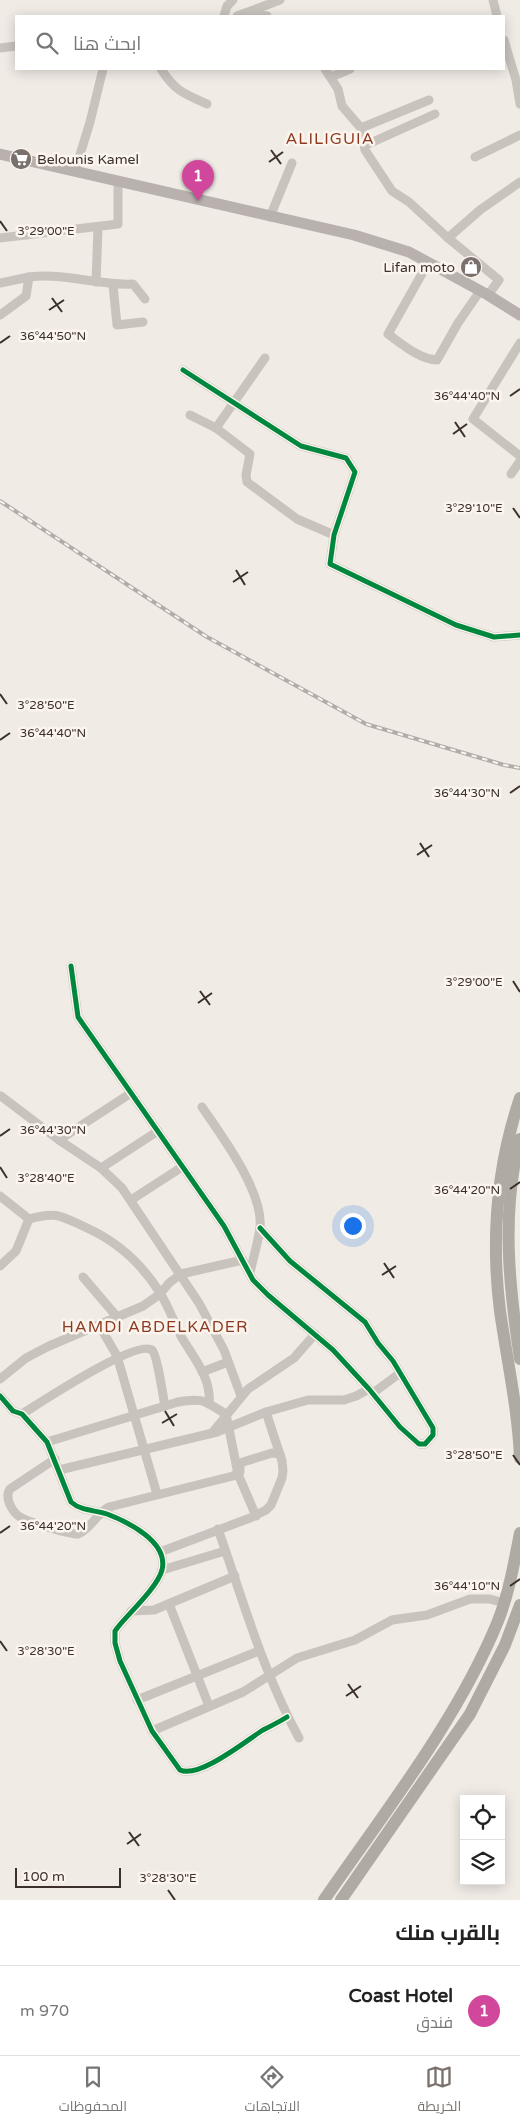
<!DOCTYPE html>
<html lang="ar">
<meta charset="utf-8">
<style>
:root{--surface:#fff;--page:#f2f2f2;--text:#222;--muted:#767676;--line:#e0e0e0;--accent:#7a716c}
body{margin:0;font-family:"Varela Round",Cairo,sans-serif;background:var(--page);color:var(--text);direction:rtl}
.controls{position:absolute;right:15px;bottom:15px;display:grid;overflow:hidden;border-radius:0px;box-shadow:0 2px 12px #0003}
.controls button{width:45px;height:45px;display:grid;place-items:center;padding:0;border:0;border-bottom:1px solid var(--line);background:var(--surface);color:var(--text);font:25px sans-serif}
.scale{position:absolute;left:15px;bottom:12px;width:106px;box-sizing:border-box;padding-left:5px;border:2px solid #3b302b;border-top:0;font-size:14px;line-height:18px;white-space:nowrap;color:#3b302b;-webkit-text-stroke:4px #fbf5ee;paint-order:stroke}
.you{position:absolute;left:352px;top:1225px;width:18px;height:18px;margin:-12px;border:4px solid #fff;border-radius:50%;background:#1a73e8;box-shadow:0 0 0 8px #1a73e833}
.badge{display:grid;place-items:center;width:32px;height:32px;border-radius:50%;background:var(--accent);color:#fff;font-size:16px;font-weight:700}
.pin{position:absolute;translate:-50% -41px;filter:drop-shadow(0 1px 2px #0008)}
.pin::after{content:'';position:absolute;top:26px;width:18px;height:15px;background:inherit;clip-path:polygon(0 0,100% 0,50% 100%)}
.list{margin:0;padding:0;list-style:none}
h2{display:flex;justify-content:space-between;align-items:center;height:65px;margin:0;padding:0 20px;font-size:21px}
h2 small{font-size:16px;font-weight:400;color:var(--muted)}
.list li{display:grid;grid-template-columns:32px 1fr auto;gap:15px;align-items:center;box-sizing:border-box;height:90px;padding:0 20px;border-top:1px solid var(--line)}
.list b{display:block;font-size:19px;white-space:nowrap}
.list p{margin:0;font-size:16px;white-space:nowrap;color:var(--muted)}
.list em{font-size:16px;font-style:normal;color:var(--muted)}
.icon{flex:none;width:28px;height:28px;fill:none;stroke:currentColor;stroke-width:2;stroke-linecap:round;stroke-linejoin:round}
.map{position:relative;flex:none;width:520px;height:1900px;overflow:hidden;direction:ltr}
.search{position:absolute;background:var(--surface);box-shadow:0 2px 12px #0003;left:15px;right:15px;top:15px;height:55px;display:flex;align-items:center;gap:12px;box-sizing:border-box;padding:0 18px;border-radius:0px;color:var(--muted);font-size:19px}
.sheet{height:155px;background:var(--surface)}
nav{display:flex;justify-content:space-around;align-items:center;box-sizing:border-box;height:70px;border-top:1px solid var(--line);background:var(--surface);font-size:14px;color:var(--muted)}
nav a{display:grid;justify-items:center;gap:2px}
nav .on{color:var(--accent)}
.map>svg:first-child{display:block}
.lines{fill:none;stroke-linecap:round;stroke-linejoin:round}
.minor{stroke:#c9c3be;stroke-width:9}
.major{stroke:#b8b1ad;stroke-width:11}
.highway{stroke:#afaaa4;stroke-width:12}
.rail-casing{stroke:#b1aca8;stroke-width:4}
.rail{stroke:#fbf5ee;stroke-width:2;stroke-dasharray:5.5;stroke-linecap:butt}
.cycleway-casing{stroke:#fbf5ee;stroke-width:8}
.cycleway{stroke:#00873e;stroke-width:5}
.ticks{fill:none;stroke:#3b302b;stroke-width:2}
.labels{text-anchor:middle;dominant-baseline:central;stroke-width:5;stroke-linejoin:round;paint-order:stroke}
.poi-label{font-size:14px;fill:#3b302b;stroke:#fbf5ee;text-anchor:start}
.quarter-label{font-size:16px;letter-spacing:1px;fill:#8c3b22;stroke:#fbf5ee}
.ticks-label{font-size:12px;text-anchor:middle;fill:#3b302b;stroke:#fbf5ee;stroke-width:5;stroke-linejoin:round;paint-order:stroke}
</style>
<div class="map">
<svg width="520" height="1900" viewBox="0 0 520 1900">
<rect width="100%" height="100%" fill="#f0ebe5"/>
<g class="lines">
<!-- minor -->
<g class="minor">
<path d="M493 0 497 16"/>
<path d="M248 13 267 16"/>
<path d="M224 16 227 6 233 0"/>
<path d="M237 16 280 0"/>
<path d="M504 40 516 80 520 104"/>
<path d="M0 48 16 46"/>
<path d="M161 69C175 91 184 94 207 104"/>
<path d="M325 69 338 89 342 106 361 128 365 150 392 191 409 202 448 238 499 280 488 295"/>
<path d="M331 77 350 69"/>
<path d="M361 128 429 100"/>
<path d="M366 145 435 114"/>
<path d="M475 157 520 135"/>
<path d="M75 171 90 122 103 69"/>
<path d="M270 217 292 163"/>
<path d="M0 238 118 224V181"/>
<path d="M448 238 480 210 520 182"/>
<path d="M428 263 388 334C402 344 419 359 437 360L458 323 480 291"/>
<path d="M96 282 98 228"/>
<path d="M0 283 29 277"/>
<path d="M113 285 117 325 143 322"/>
<path d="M0 315 26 296 29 277C64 272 98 286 133 284L145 299"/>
<path d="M520 343 473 419 520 456"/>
<path d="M183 370 301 446 346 458 355 472 334 535 330 564 456 625 494 637 520 635"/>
<path d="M190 415 216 428 250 454 246 475 247 482 297 519 334 535"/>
<path d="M216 428 265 358"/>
<path d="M511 474 520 461"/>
<path d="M71 966 78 1017 224 1226 253 1280 268 1295 333 1350 369 1389 400 1427 419 1444H425L433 1435V1428L393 1361 378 1343 365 1322 290 1261 260 1228"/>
<path d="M1 1096 59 1140 101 1168 122 1188 199 1303 224 1350 241 1396"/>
<path d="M202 1107C221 1135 264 1192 260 1228 258 1243 253 1258 250 1273"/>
<path d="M59 1140 131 1093"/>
<path d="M101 1168 158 1131"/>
<path d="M0 1196 29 1219C57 1211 61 1216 87 1228 118 1242 142 1264 160 1293 169 1307 174 1323 182 1338 194 1358 212 1379 209 1404"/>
<path d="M131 1200 182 1167"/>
<path d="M0 1266 16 1251 29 1219"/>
<path d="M83 1277 118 1318"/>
<path d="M99 1325 117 1356 157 1494"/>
<path d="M202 1372 228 1362"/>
<path d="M0 1379 26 1358 49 1346 143 1306 160 1294 169 1283 181 1274 243 1260"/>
<path d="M373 1393 400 1373"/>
<path d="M0 1396 13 1411 22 1414 47 1442 71 1502C81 1511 95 1510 107 1514 128 1522 169 1542 162 1570 157 1588 130 1612 118 1627L115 1631V1643L120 1661 152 1731 180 1770C199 1779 247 1740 263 1730 271 1726 279 1722 287 1717"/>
<path d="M22 1414C40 1403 136 1339 152 1350 157 1354 163 1396 165 1406"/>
<path d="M212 1433 248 1389 294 1358 315 1334"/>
<path d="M47 1442 178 1402C204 1397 205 1402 226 1414L238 1474 256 1516"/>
<path d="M55 1459 10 1489C4 1497 12 1512 20 1517 27 1522 69 1534 78 1534 91 1529 96 1514 109 1507L233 1476 240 1472V1463L272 1453 280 1454"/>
<path d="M59 1470 217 1432 266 1412 308 1400H344L356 1396 369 1389"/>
<path d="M218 1529C243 1600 263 1672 299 1738"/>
<path d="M160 1552 250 1518 266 1510 271 1505 282 1478 283 1471 282 1461 266 1412"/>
<path d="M162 1570 225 1551"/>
<path d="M169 1604 209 1706"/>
<path d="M131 1611 154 1610 235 1576"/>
<path d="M137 1700 259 1651"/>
<path d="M152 1731 243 1692 297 1658 355 1640 392 1620 427 1615 470 1599H490L504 1603"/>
</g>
<!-- major -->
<path class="major" d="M0 154 354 235 409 252 488 295 520 315"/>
<!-- highway -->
<g class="highway">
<path d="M520 1098C497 1166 491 1239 500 1311 507 1360 518 1409 520 1458"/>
<path d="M520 1139C501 1211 509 1286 520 1359"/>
<path d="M324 1900C384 1813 458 1719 498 1621 509 1593 514 1563 520 1533"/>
<path d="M341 1900 470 1714 505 1645 520 1605"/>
</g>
<!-- rail casing -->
<g class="rail-casing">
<path id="rail" d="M0 501 207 637 366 724 504 765 520 768"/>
</g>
<!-- rail -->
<use href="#rail" class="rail"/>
<!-- cycleway casing -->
<g class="cycleway-casing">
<g id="cycleway">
<path d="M183 370 301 446 346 458 355 472 334 535 330 564 456 625 494 637 520 635"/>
<path d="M71 966 78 1017 224 1226 253 1280 268 1295 333 1350 369 1389 400 1427 419 1444H425L433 1435V1428L393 1361 378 1343 365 1322 290 1261 260 1228"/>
<path d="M0 1396 13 1411 22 1414 47 1442 71 1502C81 1511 95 1510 107 1514 128 1522 169 1542 162 1570 157 1588 130 1612 118 1627L115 1631V1643L120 1661 152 1731 180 1770C199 1779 247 1740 263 1730 271 1726 279 1722 287 1717"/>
</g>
</g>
<!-- cycleway -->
<use href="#cycleway" class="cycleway"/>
</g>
<!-- ticks -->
<path class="ticks" d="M271 150 281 164M269 162 283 152M0 221 7 231M52 298 62 312M49 310 64 300M0 343 10 336M510 396 520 389M455 422 465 437M453 434 467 424M513 508 520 518M236 570 245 585M233 582 248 572M0 694 7 704M0 740 10 733M510 793 520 786M420 843 429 857M417 855 432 845M513 981 520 992M200 991 210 1005M198 1003 212 993M0 1136 10 1129M0 1167 7 1178M510 1189 520 1182M384 1263 394 1278M382 1275 396 1266M165 1411 174 1426M162 1423 177 1414M513 1455 520 1465M0 1533 10 1526M510 1586 520 1579M0 1641 7 1651M348 1684 358 1698M346 1696 361 1686M129 1832 139 1846M127 1844 141 1834M168 1890 175 1900"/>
<!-- icons -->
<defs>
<g id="supermarket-disc" transform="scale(1.125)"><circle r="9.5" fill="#7a716c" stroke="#fbf5ee"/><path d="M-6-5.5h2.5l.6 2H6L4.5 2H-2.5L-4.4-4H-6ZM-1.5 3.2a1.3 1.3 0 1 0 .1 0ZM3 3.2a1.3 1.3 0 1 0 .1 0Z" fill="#fff"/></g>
<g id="shop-disc" transform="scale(1.125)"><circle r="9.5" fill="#7a716c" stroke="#fbf5ee"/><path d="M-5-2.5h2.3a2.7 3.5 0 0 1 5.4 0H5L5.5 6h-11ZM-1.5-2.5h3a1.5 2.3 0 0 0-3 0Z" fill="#fff"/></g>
</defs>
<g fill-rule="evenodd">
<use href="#supermarket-disc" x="21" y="159"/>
<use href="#shop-disc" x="471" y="267"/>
</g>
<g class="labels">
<!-- poi labels -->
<g class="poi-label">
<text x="37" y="159">Belounis Kamel</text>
<text x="455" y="267" text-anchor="end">Lifan moto</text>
</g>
<!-- quarter labels -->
<g class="quarter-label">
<text x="330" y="139">ALILIGUIA</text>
<text x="155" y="1327">HAMDI ABDELKADER</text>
</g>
</g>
<g class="ticks-label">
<text x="46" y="235">3°29'00"E</text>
<text x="53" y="340">36°44'50"N</text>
<text x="467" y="400">36°44'40"N</text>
<text x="474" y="512">3°29'10"E</text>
<text x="46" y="709">3°28'50"E</text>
<text x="53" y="737">36°44'40"N</text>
<text x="467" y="797">36°44'30"N</text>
<text x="474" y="986">3°29'00"E</text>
<text x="53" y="1134">36°44'30"N</text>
<text x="46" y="1182">3°28'40"E</text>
<text x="467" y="1194">36°44'20"N</text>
<text x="474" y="1459">3°28'50"E</text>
<text x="53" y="1530">36°44'20"N</text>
<text x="467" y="1590">36°44'10"N</text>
<text x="46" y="1655">3°28'30"E</text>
<text x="168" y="1882">3°28'30"E</text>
</g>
</svg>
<div class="controls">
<button><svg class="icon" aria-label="locate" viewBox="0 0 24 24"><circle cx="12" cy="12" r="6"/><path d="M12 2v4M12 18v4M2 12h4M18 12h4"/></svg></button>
<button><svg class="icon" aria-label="layers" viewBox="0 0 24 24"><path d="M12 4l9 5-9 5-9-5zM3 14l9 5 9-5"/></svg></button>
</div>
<div class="scale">100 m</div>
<div class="you"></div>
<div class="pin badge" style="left:198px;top:201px;background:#d1479c">1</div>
<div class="search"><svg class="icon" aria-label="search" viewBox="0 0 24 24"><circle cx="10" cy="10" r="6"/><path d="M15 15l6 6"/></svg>ابحث هنا</div>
</div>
<section class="sheet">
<h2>بالقرب منك<small></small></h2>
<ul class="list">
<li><span class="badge" style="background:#d1479c">1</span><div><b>Coast Hotel</b><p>فندق</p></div><em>970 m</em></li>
</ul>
</section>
<nav>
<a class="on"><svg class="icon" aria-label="map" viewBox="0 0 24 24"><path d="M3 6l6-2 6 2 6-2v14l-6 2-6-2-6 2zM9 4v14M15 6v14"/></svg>الخريطة</a>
<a><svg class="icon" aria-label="directions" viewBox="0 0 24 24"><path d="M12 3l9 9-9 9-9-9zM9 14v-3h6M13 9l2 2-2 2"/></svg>الاتجاهات</a>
<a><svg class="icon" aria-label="saved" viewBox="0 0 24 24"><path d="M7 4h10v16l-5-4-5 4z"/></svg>المحفوظات</a>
</nav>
